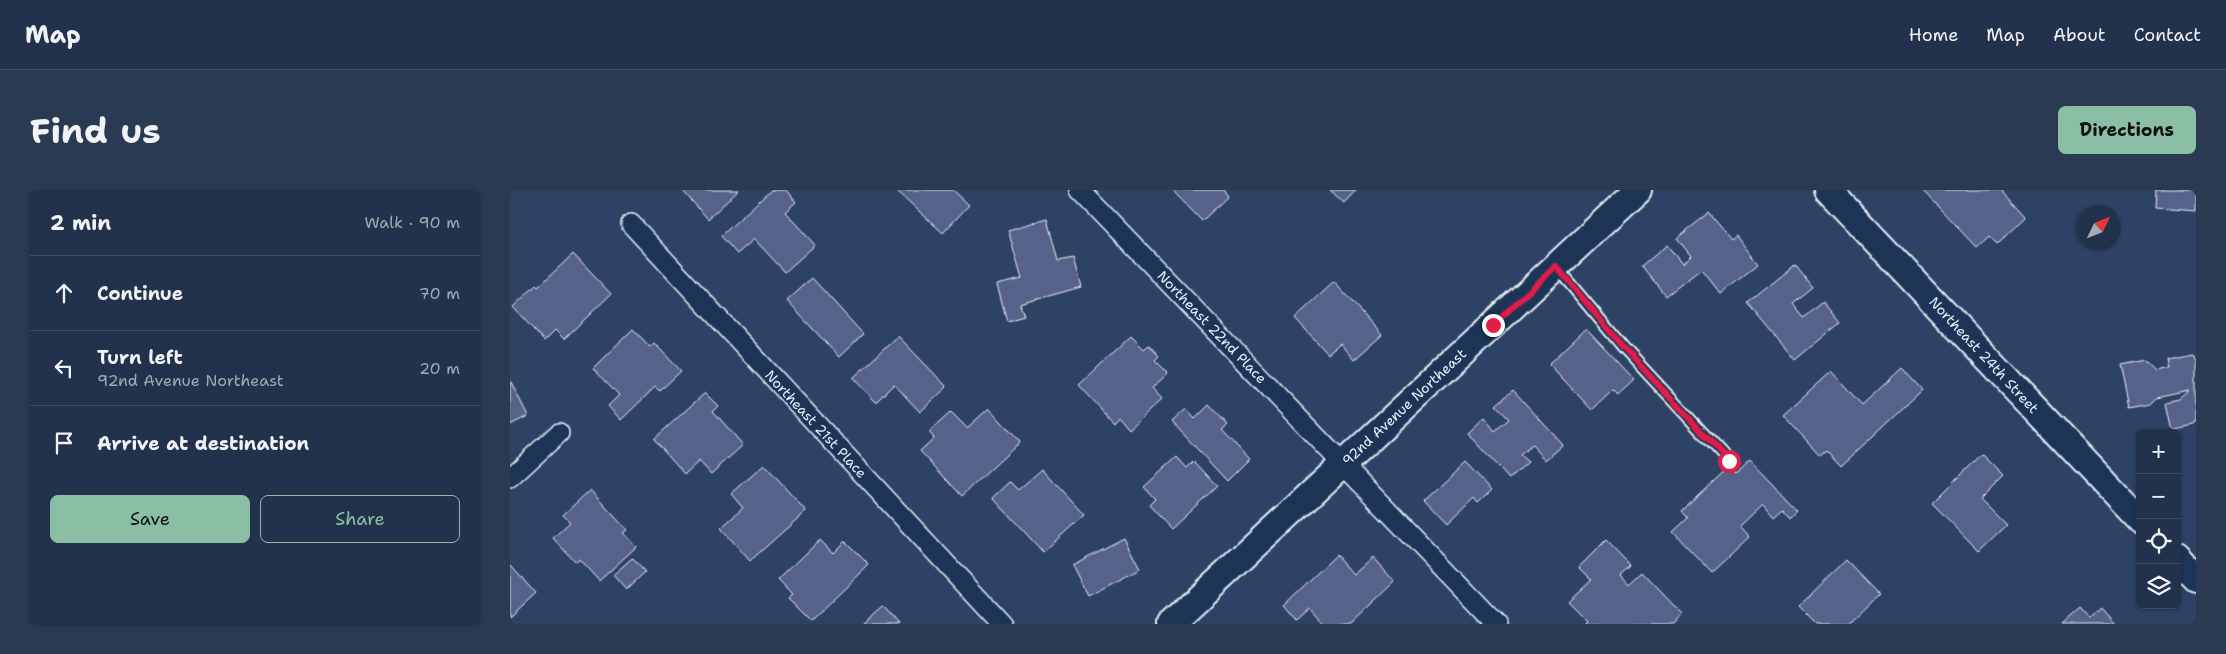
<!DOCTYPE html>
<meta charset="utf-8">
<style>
:root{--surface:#22324c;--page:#2a3a53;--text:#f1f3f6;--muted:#a2aab5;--line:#3f4d64;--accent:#8abfa5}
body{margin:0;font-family:"Shantell Sans",sans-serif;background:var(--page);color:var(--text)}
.controls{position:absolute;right:15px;bottom:15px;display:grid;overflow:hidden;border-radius:8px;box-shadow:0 1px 4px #0004}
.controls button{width:45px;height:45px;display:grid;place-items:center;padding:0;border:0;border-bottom:1px solid var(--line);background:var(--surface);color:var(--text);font:25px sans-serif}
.compass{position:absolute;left:1566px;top:15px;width:45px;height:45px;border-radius:50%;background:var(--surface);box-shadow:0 1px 4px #0004;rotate:47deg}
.stop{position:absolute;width:15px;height:15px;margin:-11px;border:4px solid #e11d48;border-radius:50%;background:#fff}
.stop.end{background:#e11d48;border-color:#fff;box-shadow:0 1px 5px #0008}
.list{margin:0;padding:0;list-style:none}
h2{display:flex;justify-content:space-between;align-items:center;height:65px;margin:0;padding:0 20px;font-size:21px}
h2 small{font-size:16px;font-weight:400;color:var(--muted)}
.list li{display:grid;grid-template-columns:32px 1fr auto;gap:15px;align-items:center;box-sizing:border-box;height:75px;padding:0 20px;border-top:1px solid var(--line)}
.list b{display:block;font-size:19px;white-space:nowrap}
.list p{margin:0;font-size:16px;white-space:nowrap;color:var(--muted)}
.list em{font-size:16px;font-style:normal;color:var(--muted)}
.actions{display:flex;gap:10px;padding:15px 20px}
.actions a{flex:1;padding:11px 0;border:1px solid var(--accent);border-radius:8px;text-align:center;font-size:18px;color:var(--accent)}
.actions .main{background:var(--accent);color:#111}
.icon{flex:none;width:28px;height:28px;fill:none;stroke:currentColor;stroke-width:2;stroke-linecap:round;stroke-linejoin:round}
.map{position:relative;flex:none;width:1686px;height:434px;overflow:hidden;border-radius:8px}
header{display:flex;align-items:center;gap:30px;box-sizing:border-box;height:70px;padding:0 25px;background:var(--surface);border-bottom:1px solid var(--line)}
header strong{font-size:24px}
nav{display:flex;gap:28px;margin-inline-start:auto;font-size:18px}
.intro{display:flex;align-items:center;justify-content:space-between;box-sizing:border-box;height:120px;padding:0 30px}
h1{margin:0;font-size:35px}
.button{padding:12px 22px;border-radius:8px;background:var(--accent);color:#111;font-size:18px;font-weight:700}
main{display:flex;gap:30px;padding:0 30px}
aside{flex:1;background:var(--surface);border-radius:8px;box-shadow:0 1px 4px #0004}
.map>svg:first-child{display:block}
.building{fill:#576289;stroke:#e8f1f8}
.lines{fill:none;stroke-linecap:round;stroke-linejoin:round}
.service-casing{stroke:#e8f1f8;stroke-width:14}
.minor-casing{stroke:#e8f1f8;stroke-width:22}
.secondary-casing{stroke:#e8f1f8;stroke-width:30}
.service{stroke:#1d3557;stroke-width:10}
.minor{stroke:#1d3557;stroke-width:19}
.secondary{stroke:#1d3557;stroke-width:26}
.route{stroke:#e11d48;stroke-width:6}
.labels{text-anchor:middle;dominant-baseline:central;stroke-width:4;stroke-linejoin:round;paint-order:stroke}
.street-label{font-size:14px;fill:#e8f1f8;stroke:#1d3557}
</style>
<header>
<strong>Map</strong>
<nav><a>Home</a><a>Map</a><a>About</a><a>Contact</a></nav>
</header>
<div class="intro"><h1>Find us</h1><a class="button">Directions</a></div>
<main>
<aside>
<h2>2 min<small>Walk · 90 m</small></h2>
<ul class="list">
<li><svg class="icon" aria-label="ahead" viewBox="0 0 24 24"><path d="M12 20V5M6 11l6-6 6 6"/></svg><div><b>Continue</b></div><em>70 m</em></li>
<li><svg class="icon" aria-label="left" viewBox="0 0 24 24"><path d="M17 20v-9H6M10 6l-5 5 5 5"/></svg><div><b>Turn left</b><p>92nd Avenue Northeast</p></div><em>20 m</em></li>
<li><svg class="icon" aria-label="arrive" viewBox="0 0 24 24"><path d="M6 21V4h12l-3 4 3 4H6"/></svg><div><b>Arrive at destination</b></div></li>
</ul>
<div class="actions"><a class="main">Save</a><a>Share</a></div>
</aside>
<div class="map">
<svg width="1686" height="434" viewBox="0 0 1686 434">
<rect width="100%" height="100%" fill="#2e4265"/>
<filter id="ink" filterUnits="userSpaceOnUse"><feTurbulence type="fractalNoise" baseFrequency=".02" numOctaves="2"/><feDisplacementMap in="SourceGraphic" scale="10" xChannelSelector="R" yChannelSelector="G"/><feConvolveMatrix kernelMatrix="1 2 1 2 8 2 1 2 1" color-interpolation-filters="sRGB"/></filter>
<g filter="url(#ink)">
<!-- building -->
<g class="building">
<path d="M172 0H229L198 29Z"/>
<path d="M261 0H276L286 12 275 22 305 55 275 82 244 49 227 64 211 46Z"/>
<path d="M386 0H443L459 15 433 43Z"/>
<path d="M662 0H713L718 6 692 31Z"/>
<path d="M820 0H846L834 13Z"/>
<path d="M1412 0H1491L1516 27 1487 55 1479 47 1467 58Z"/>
<path d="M1646 0H1686V21L1645 18Z"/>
<path d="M1199 23 1221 49 1226 45 1248 74 1211 104 1191 79 1156 106 1132 76 1157 55 1172 74 1181 66 1167 48Z"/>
<path d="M537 29 548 71 563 68 571 97 510 114 514 126 497 131 487 94 512 88 498 40Z"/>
<path d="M63 64 101 104 54 149 45 140 34 151 3 117 26 95 28 97Z"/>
<path d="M1285 75 1303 98 1283 114 1294 128 1313 112 1330 133 1285 170 1238 113Z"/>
<path d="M302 88 353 144 329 167 277 111Z"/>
<path d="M824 92 872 145 844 170 830 154 818 164 785 128Z"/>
<path d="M123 139 140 157 144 153 171 181 150 201 145 197 111 230 98 216 109 205 83 178Z"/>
<path d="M1076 139 1124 190 1108 205 1103 200 1082 220 1039 174Z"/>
<path d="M388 146 437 197 410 222 384 194 366 212 343 188Z"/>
<path d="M621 146 634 159 639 155 649 166 645 170 658 183 642 198 652 209 619 239 608 226 603 232 569 195Z"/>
<path d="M1682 163 1686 168V233L1684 235 1665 239 1662 235 1657 212 1671 209 1681 200 1647 207 1641 213 1619 217 1610 175 1635 170 1645 180 1657 177 1655 168Z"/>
<path d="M1392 178 1412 200 1331 276 1316 260 1310 265 1273 225 1321 181 1352 215Z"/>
<path d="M0 190 18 226 0 235Z"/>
<path d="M1003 200 1053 255 1036 270 1022 255 1010 265 1018 272 999 289 957 243 974 227 985 241 999 229 986 215Z"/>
<path d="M195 203 208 216 203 221 233 255 201 284 189 271 175 284 144 249Z"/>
<path d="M699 215 718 235 712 240 739 269 717 291 662 232 676 219 685 229Z"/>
<path d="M479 218 510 252 452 306 410 261 424 248 419 242 441 222 457 238Z"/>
<path d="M1471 264 1493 286 1470 309 1496 335 1469 361 1422 313Z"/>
<path d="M667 267 677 278 684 271 707 296 661 339 639 315 645 309 634 297Z"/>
<path d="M1240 271 1287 320 1280 327 1272 318 1263 326 1253 314 1230 336 1240 347 1202 383 1163 342 1178 328 1172 321 1219 277 1226 284Z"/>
<path d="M955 272 982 300 968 313 964 308 936 335 913 311Z"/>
<path d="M254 275 296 321 240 371 211 338 233 318 221 304Z"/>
<path d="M532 279 574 325 533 362 483 308 500 292 508 300Z"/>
<path d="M80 300 117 340 113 343 126 357 89 391 69 369 65 372 43 348 60 332 53 325Z"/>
<path d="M614 348 630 379 578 406 562 375Z"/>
<path d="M310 350 323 363 335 351 359 375 301 431 278 408 282 405 268 390Z"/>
<path d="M1096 350 1121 376 1111 385 1119 394 1132 382 1172 424 1163 434H1074L1077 431 1057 411 1081 389 1069 377Z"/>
<path d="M826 365 844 385 863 368 885 392 841 434H811L812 432 800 418 787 430 774 415Z"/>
<path d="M122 368 135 382 116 400 103 385Z"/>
<path d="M1336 370 1369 404 1338 434H1305L1288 417Z"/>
<path d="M0 374 26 403 0 427Z"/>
<path d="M373 416 389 434H353Z"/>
<path d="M1570 418 1579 428 1590 418 1604 434H1552Z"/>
</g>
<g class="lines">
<!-- service casing -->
<g class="service-casing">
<path id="service" d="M1046 77 1113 157 1219 271"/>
</g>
<!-- minor casing -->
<g class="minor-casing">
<g id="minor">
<path d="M570 0 986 434"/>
<path d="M121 34 492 434"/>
<path d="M0 288 49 243"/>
</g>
</g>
<!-- secondary casing -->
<g class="secondary-casing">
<g id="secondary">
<path d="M1318 0 1630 330"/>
<path d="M1667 370 1686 390"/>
<path d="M661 434 1128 0"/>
</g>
</g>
<!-- service -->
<use href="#service" class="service"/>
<!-- minor -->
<use href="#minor" class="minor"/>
<!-- secondary -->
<use href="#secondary" class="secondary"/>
</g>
</g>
<g class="lines" filter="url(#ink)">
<!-- route -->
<path class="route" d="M983 135 1046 76 1113 157 1219 271"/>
</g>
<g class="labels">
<!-- street labels -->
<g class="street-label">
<text transform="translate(702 137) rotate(46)">Northeast 22nd Place</text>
<text transform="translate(1474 165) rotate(47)">Northeast 24th Street</text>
<text transform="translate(894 217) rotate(-43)">92nd Avenue Northeast</text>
<text transform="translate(306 234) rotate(47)">Northeast 21st Place</text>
</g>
</g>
</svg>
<div class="controls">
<button>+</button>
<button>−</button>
<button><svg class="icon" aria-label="locate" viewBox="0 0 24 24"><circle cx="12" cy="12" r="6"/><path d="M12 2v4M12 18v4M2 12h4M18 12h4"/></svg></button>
<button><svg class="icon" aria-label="layers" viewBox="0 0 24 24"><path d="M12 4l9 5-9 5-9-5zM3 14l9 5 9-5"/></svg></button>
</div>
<svg class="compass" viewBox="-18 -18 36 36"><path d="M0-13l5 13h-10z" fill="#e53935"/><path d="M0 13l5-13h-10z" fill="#a2aab5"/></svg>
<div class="stop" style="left:1219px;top:271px"></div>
<div class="stop end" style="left:983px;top:135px"></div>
</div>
</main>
